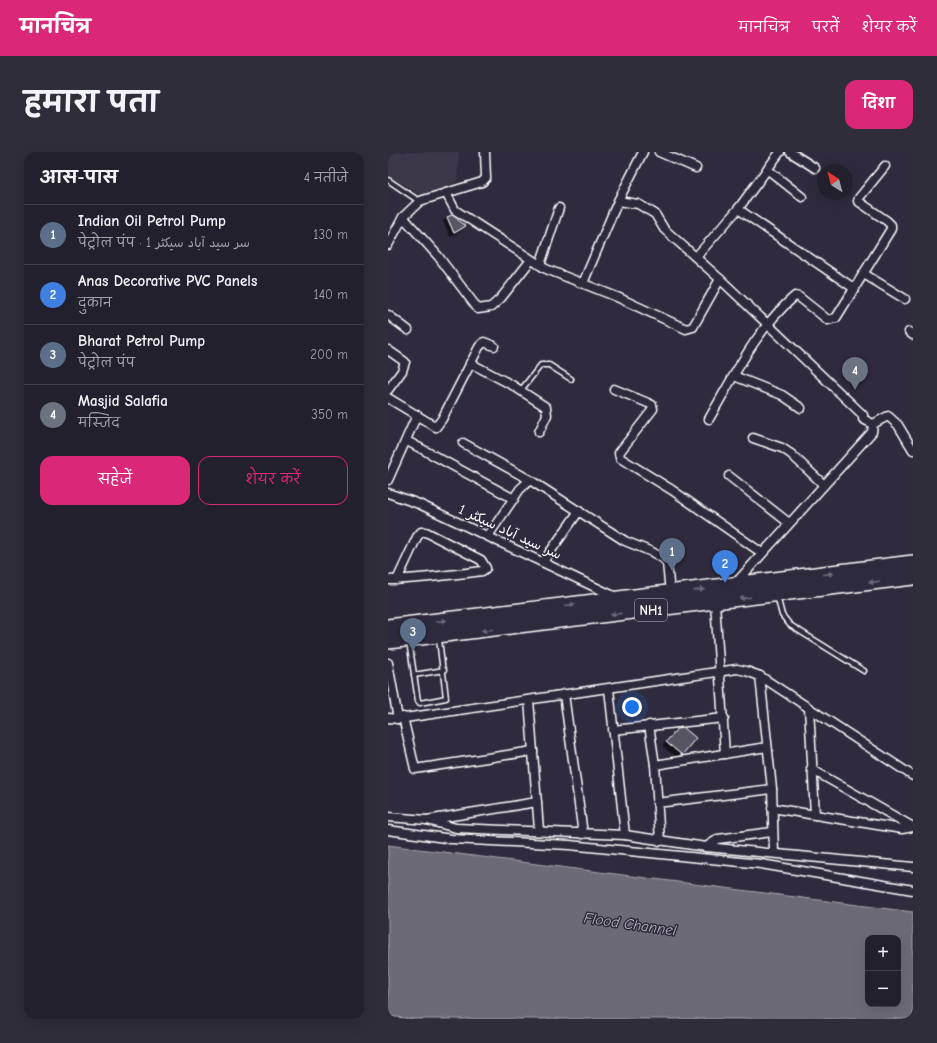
<!DOCTYPE html>
<html lang="hi">
<meta charset="utf-8">
<style>
:root{--surface:#23202e;--page:#2f2d3a;--text:#f1f3f6;--muted:#a3a3aa;--line:#403e4a;--accent:#db2777}
body{margin:0;font-family:"Comic Neue","Playpen Sans Arabic","Playpen Sans Deva",sans-serif;background:var(--page);color:var(--text)}
.controls{position:absolute;right:12px;bottom:12px;display:grid;overflow:hidden;border-radius:8px;box-shadow:0 4px 16px #0002}
.controls button{width:36px;height:36px;display:grid;place-items:center;padding:0;border:0;border-bottom:1px solid var(--line);background:var(--surface);color:var(--text);font:20px sans-serif}
.compass{position:absolute;left:429px;top:12px;width:36px;height:36px;border-radius:50%;background:var(--surface);box-shadow:0 4px 16px #0002;rotate:324deg}
.you{position:absolute;left:244px;top:555px;width:14px;height:14px;margin:-10px;border:3px solid #fff;border-radius:50%;background:#1a73e8;box-shadow:0 0 0 6px #1a73e833}
.badge{display:grid;place-items:center;width:26px;height:26px;border-radius:50%;background:var(--accent);color:#fff;font-size:13px;font-weight:700}
.pin{position:absolute;translate:-50% -33px;filter:drop-shadow(0 1px 2px #0008)}
.pin::after{content:'';position:absolute;top:21px;width:14px;height:12px;background:inherit;clip-path:polygon(0 0,100% 0,50% 100%)}
.list{margin:0;padding:0;list-style:none}
h2{display:flex;justify-content:space-between;align-items:center;height:52px;margin:0;padding:0 16px;font-size:17px}
h2 small{font-size:13px;font-weight:400;color:var(--muted)}
.list li{display:grid;grid-template-columns:26px 1fr auto;gap:12px;align-items:center;box-sizing:border-box;height:60px;padding:0 16px;border-top:1px solid var(--line)}
.list b{display:block;font-size:15px;white-space:nowrap}
.list p{margin:0;font-size:13px;white-space:nowrap;color:var(--muted)}
.list em{font-size:13px;font-style:normal;color:var(--muted)}
.actions{display:flex;gap:8px;padding:12px 16px}
.actions a{flex:1;padding:9px 0;border:1px solid var(--accent);border-radius:12px;text-align:center;font-size:14px;color:var(--accent)}
.actions .main{background:var(--accent);color:#fff}
.map{position:relative;flex:none;width:525px;height:867px;overflow:hidden;border-radius:12px}
header{display:flex;align-items:center;gap:24px;box-sizing:border-box;height:56px;padding:0 20px;background:var(--accent);color:#fff}
header strong{font-size:19px}
nav{display:flex;gap:22px;margin-inline-start:auto;font-size:14px}
.intro{display:flex;align-items:center;justify-content:space-between;box-sizing:border-box;height:96px;padding:0 24px}
h1{margin:0;font-size:28px}
.button{padding:10px 18px;border-radius:12px;background:var(--accent);color:#fff;font-size:14px;font-weight:700}
main{display:flex;gap:24px;padding:0 24px}
aside{flex:1;background:var(--surface);border-radius:12px;box-shadow:0 4px 16px #0002}
.map>svg:first-child{display:block}
.built{fill:#3c3749}
.water{fill:#6d6a77;stroke:#a7a6ad;fill-rule:evenodd}
.building{fill:#595564;stroke:#fff;filter:url(#shadow)}
.lines{fill:none;stroke-linecap:round;stroke-linejoin:round}
.lane-casing{stroke:#fff;stroke-width:7}
.street-casing{stroke:#fff;stroke-width:11}
.highway-casing{stroke:#fff;stroke-width:18}
.lane{stroke:#2f2a3d;stroke-width:4}
.street{stroke:#2f2a3d;stroke-width:8}
.highway{stroke:#2f2a3d;stroke-width:15}
.oneway{fill:#6d6a77}
.labels{text-anchor:middle;dominant-baseline:central;stroke-width:3;stroke-linejoin:round;paint-order:stroke}
.shield{fill:#2f2a3d;stroke:#c1bfc5;stroke-width:1}
.shield-label{font-size:13px;font-weight:bold;fill:#fff}
.street-label{font-size:14px;fill:#fff;stroke:#2f2a3d}
.water-label{font-size:15px;font-style:italic;fill:#b6b4bb;stroke:#2f2a3d}
</style>
<header>
<strong>मानचित्र</strong>
<nav><a>मानचित्र</a><a>परतें</a><a>शेयर करें</a></nav>
</header>
<div class="intro"><h1>हमारा पता</h1><a class="button">दिशा</a></div>
<main>
<aside>
<h2>आस-पास<small>4 नतीजे</small></h2>
<ul class="list">
<li><span class="badge" style="background:#5c6f8a">1</span><div><b>Indian Oil Petrol Pump</b><p>पेट्रोल पंप · سر سید آباد سیکٹر 1</p></div><em>130 m</em></li>
<li><span class="badge" style="background:#3f7fe0">2</span><div><b>Anas Decorative PVC Panels</b><p>दुकान</p></div><em>140 m</em></li>
<li><span class="badge" style="background:#5c6f8a">3</span><div><b>Bharat Petrol Pump</b><p>पेट्रोल पंप</p></div><em>200 m</em></li>
<li><span class="badge" style="background:#6b7280">4</span><div><b>Masjid Salafia</b><p>मस्जिद</p></div><em>350 m</em></li>
</ul>
<div class="actions"><a class="main">सहेजें</a><a>शेयर करें</a></div>
</aside>
<div class="map">
<svg width="525" height="867" viewBox="0 0 525 867">
<defs>
<filter id="shadow"><feDropShadow dx="-3.5" dy="3.5" stdDeviation="0" flood-color="#0009"/></filter>
</defs>
<rect width="100%" height="100%" fill="#2f2a3d"/>
<filter id="ink" filterUnits="userSpaceOnUse"><feTurbulence type="fractalNoise" baseFrequency=".025" numOctaves="2"/><feDisplacementMap in="SourceGraphic" scale="8" xChannelSelector="R" yChannelSelector="G"/><feConvolveMatrix kernelMatrix="1 2 1 2 8 2 1 2 1" color-interpolation-filters="sRGB"/></filter>
<g filter="url(#ink)">
<!-- built -->
<path class="built" d="M0 0H71L69 29 49 41 33 43 0 24Z"/>
<!-- water -->
<path class="water" d="M0 693 525 760V867H24L0 864ZM480 786H510V852H480Z"/>
<!-- building -->
<g class="building">
<path d="M64 63 78 74 66 81 59 65Z"/>
<path d="M296 576 308 586 294 603 278 590 289 577Z"/>
</g>
<g class="lines">
<!-- lane casing -->
<g class="lane-casing">
<g id="lane">
<path d="M0 28 31 49"/>
<path d="M133 238 153 213H161L183 227"/>
<path d="M389 444 394 463 402 473 476 519"/>
<path d="M21 489 30 549 32 551 58 546 51 487"/>
<path d="M26 523 56 518"/>
</g>
</g>
<!-- street casing -->
<g class="street-casing">
<g id="street">
<path d="M271 0 308 16"/>
<path d="M402 0 427 16"/>
<path d="M379 17 414 45"/>
<path d="M58 41 94 30 98 26 97 0"/>
<path d="M230 49 250 52 267 62 276 77 332 127 475 263V267L485 272 500 264 510 273 525 298"/>
<path d="M350 57 467 137"/>
<path d="M15 65 50 104 90 157 103 155 113 146 143 108"/>
<path d="M0 93 15 65 32 49 58 41 67 58 158 117 229 145 298 177 305 175 332 127"/>
<path d="M308 105 350 57 392 0"/>
<path d="M152 113 171 56"/>
<path d="M476 122 517 147"/>
<path d="M195 131 230 49 255 0"/>
<path d="M0 163 20 178"/>
<path d="M521 180 525 183"/>
<path d="M0 198 17 210 14 219 0 238"/>
<path d="M82 211 124 233 158 255 159 263 151 280"/>
<path d="M346 224 394 243 413 256"/>
<path d="M226 237 260 251 264 253 265 257 234 297 231 301 232 306 284 338 374 401"/>
<path d="M0 246 48 275 54 267 91 195 96 190 106 194"/>
<path d="M321 267C346 224 368 177 407 144L411 145 440 168 448 166 503 77V73L499 69 470 49 471 46 497 14"/>
<path d="M365 286 394 296 403 302 436 333"/>
<path d="M19 289 126 347"/>
<path d="M75 291 142 328"/>
<path d="M341 324 401 371"/>
<path d="M0 328 29 263"/>
<path d="M0 341 31 352 228 445"/>
<path d="M100 384 132 337 142 328 237 389 264 400 276 407 279 411 282 441"/>
<path d="M155 410 191 359"/>
<path d="M0 428C32 427 63 423 94 419L98 416 93 408 38 380H33L29 385 9 428"/>
<path d="M347 432 484 280 485 272"/>
<path d="M327 450 337 602"/>
<path d="M0 511 10 567"/>
<path d="M372 524 384 637 386 701"/>
<path d="M221 537 237 683"/>
<path d="M176 542 195 682"/>
<path d="M141 548 151 678"/>
<path d="M421 556 427 663"/>
<path d="M15 565 27 617 145 599"/>
<path d="M0 566 10 567 349 517 358 519 372 524 525 624"/>
<path d="M261 573 267 613 272 689"/>
<path d="M225 578 336 566"/>
<path d="M267 613 379 595"/>
<path d="M423 617 525 675"/>
<path d="M269 651 384 637"/>
<path d="M384 656 514 677 525 675"/>
<path d="M0 665 39 668 149 650"/>
<path d="M39 668 68 676 237 683 318 695 525 715"/>
<path d="M0 678 64 687 181 693 373 712 525 738"/>
<path d="M318 695 330 687 384 680"/>
</g>
</g>
<!-- highway casing -->
<g class="highway-casing">
<g id="highway">
<path d="M0 475 525 411"/>
<path d="M0 489 525 425"/>
</g>
</g>
<!-- lane -->
<use href="#lane" class="lane"/>
<!-- street -->
<use href="#street" class="street"/>
<!-- highway -->
<use href="#highway" class="highway"/>
</g>
<!-- one-way arrows -->
<defs><path id="oneway-solid" d="M-6-.8H1V-3.2L6.5 0L1 3.2V.8H-6Z"/></defs>
<g class="oneway">
<use href="#oneway-solid" transform="translate(440 422) rotate(-7)"/>
<use href="#oneway-solid" transform="translate(486 430) rotate(173)"/>
<use href="#oneway-solid" transform="translate(311 438) rotate(-7)"/>
<use href="#oneway-solid" transform="translate(357 446) rotate(173)"/>
<use href="#oneway-solid" transform="translate(182 453) rotate(-7)"/>
<use href="#oneway-solid" transform="translate(228 462) rotate(173)"/>
<use href="#oneway-solid" transform="translate(53 469) rotate(-7)"/>
<use href="#oneway-solid" transform="translate(99 478) rotate(173)"/>
</g>
</g>
<g class="labels">
<!-- shield labels -->
<rect class="shield" x="247" y="447" width="32" height="22" rx="3"/>
<g class="shield-label">
<text x="263" y="458">NH1</text>
</g>
<!-- street labels -->
<g class="street-label">
<text transform="translate(122 380) rotate(25)">سر سید آباد سیکٹر 1</text>
</g>
<!-- water labels -->
<g class="water-label">
<text transform="translate(242 772) rotate(8)">Flood Channel</text>
</g>
</g>
</svg>
<div class="controls">
<button>+</button>
<button>−</button>
</div>
<svg class="compass" viewBox="-18 -18 36 36"><path d="M0-13l5 13h-10z" fill="#e53935"/><path d="M0 13l5-13h-10z" fill="#a3a3aa"/></svg>
<div class="you"></div>
<div class="pin badge" style="left:284px;top:419px;background:#5c6f8a">1</div>
<div class="pin badge" style="left:337px;top:431px;background:#3f7fe0">2</div>
<div class="pin badge" style="left:25px;top:499px;background:#5c6f8a">3</div>
<div class="pin badge" style="left:467px;top:238px;background:#6b7280">4</div>
</div>
</main>
